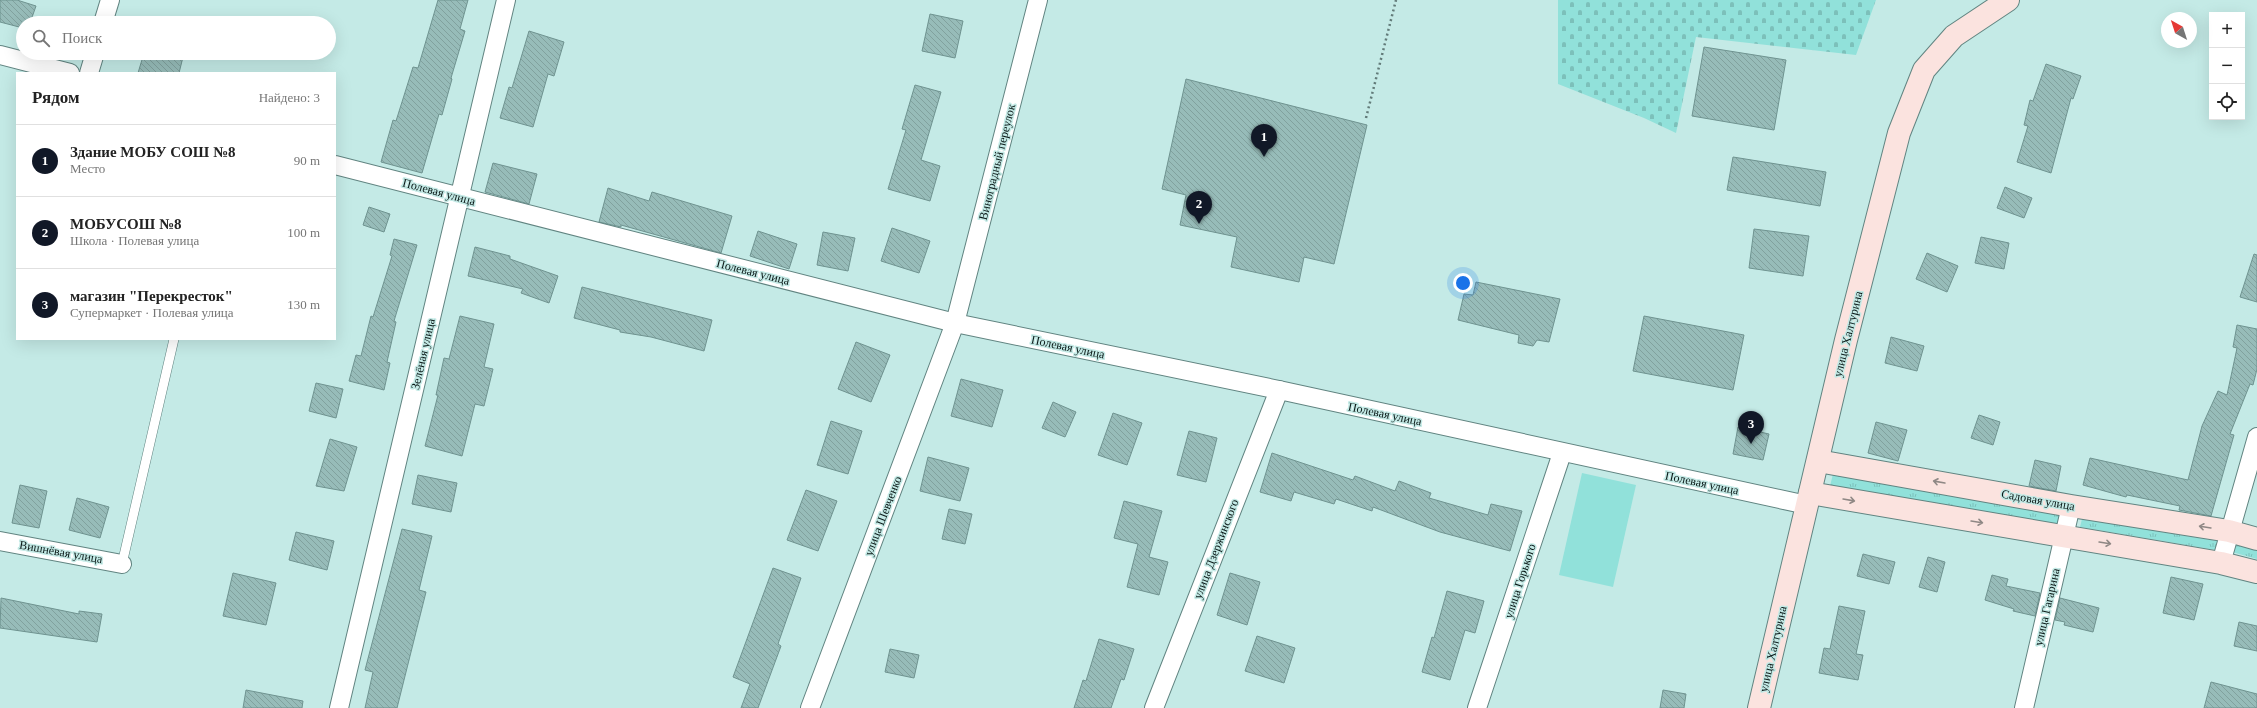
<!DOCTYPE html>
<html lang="ru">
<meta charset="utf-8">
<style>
:root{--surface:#fff;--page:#f2f2f2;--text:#222;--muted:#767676;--line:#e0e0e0;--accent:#111827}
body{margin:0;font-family:"Times New Roman",serif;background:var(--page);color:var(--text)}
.controls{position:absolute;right:12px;top:12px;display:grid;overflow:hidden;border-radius:0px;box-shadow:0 4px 16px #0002}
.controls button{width:36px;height:36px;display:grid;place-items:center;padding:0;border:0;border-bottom:1px solid var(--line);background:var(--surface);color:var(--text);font:20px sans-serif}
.compass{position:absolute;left:2161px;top:12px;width:36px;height:36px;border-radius:50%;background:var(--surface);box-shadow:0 4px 16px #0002;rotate:321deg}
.you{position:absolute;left:1463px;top:283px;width:14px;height:14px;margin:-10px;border:3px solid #fff;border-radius:50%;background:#1a73e8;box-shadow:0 0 0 6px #1a73e833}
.badge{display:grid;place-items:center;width:26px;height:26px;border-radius:50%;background:var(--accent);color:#fff;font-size:13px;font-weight:700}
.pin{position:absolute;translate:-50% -33px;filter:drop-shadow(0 1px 2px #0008)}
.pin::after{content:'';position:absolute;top:21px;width:14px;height:12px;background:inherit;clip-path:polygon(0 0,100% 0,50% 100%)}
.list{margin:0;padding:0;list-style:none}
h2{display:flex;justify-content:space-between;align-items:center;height:52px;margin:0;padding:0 16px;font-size:17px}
h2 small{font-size:13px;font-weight:400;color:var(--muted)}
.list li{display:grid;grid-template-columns:26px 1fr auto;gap:12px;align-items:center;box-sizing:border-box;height:72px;padding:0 16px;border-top:1px solid var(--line)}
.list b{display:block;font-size:15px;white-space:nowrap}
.list p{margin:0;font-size:13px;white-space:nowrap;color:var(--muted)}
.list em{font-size:13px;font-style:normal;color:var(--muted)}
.icon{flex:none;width:22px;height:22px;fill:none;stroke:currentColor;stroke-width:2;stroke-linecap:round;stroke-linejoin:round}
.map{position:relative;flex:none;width:2257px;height:708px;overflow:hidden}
.search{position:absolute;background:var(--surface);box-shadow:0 4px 16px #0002;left:16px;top:16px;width:320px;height:44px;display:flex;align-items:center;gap:10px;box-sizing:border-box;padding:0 14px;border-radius:22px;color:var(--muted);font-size:15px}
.panel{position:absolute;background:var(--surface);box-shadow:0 4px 16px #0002;left:16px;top:72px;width:320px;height:268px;border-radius:0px}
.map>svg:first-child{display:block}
.grass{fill:url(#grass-tufts)}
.cemetery{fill:url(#cemetery-stones)}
.garden{fill:#91e1da}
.building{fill:url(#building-back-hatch);stroke:#6f9390}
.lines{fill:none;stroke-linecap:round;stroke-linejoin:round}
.lane-casing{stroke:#618481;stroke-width:10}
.street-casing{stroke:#618481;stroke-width:20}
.secondary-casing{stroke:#618481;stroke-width:24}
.path{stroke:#627b79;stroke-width:2.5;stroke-dasharray:2 3;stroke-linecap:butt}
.lane{stroke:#fff;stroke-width:9}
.street{stroke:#fff;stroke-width:18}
.secondary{stroke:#fbe3df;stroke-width:22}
.oneway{stroke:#8f8885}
.labels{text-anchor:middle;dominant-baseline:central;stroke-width:3;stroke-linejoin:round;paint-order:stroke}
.street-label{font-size:12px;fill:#0a1817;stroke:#c4eae6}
</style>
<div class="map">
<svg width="2257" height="708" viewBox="0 0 2257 708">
<defs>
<pattern id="grass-tufts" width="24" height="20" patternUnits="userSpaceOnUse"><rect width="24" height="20" fill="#91e1da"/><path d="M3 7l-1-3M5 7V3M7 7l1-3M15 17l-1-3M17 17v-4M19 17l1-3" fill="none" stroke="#7cc0ba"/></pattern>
<pattern id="cemetery-stones" width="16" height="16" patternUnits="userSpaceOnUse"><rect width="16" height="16" fill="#91e1da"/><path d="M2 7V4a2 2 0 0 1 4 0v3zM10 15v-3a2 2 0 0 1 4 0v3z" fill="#7cc0ba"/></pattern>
<pattern id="building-back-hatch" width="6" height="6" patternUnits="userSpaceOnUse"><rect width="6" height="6" fill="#97bcb9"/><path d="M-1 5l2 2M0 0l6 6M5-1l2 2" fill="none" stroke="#81a19e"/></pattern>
</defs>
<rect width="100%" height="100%" fill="#c4eae6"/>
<!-- grass -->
<g class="grass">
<path d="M1833 474 2060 514 2058 525 1830 486Z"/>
<path d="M2082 519 2217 541 2216 550 2080 527Z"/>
<path d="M2234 544 2257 550V559L2232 552Z"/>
</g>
<!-- cemetery -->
<path class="cemetery" d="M1558 0H1876L1856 55 1696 37 1676 133 1644 118 1558 84Z"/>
<!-- garden -->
<path class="garden" d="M1582 473 1636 485 1613 587 1559 575Z"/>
<!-- building -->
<g class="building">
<path d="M0 0H17L36 6 30 23H23V28L0 22Z"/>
<path d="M438 0H468L460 29 465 31 451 78 452 79 442 115 439 114 422 173 381 162 393 120 396 121 413 67 418 68Z"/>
<path d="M930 14 963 21 955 58 922 51Z"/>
<path d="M529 31 564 42 554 76 548 74 533 127 500 118 509 87 512 88Z"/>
<path d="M1704 47 1786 60 1774 130 1692 116Z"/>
<path d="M144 53H184L179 73H138Z"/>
<path d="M2046 64 2081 76 2073 99 2071 98 2051 173 2017 162 2028 126 2024 125 2030 100 2033 101Z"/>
<path d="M1186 79 1367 125 1334 264 1304 257 1299 282 1231 267 1237 237 1180 225 1186 195 1162 189Z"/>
<path d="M915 85 941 92 921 160 940 166 930 201 888 189 906 130 902 129Z"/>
<path d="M1733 157 1826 172 1820 206 1727 190Z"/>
<path d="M493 163 537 174 529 204 485 192Z"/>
<path d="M2005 187 2032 198 2024 218 1997 208Z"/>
<path d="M608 188 649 201 652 192 732 216 721 253 621 225V227L599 222Z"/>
<path d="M369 207 390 214 384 232 363 225Z"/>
<path d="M892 228 930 241 919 273 881 261Z"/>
<path d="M1754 229 1809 236 1803 276 1749 268Z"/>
<path d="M758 231 797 244 789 269 750 256Z"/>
<path d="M823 232 855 238 848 271 817 265Z"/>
<path d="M1981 237 2009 243 2004 269 1975 263Z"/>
<path d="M394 239 417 245 394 321 396 322 387 362 390 363 384 390 349 381 356 355 361 356 371 316 373 317 392 256 390 255Z"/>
<path d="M475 247 510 256V259L558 276 549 303 521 293 523 289 468 276Z"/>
<path d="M1927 253 1958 266 1947 292 1916 279Z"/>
<path d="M2254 254 2257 255V302L2240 297Z"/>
<path d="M1476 282 1560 299 1549 342 1537 340 1533 346 1518 343 1519 335 1458 320 1464 294 1473 295Z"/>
<path d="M582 287 712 320 704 351 651 337 620 332V330L574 318Z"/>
<path d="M460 316 494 324 484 367 493 369 484 406 475 404 462 456 425 446 438 395H436L444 358 449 359Z"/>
<path d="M1644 316 1744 335 1733 390 1633 371Z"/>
<path d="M2237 325 2257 329V369L2253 385 2250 384 2230 434 2234 435 2211 516 2179 510 2180 506 2127 495 2126 497 2083 485 2090 458 2188 480 2202 426 2218 391 2227 395 2237 348 2233 347Z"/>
<path d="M1891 337 1924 346 1917 371 1885 363Z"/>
<path d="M856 342 890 355 871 402 838 389Z"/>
<path d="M961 379 1003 390 992 427 951 416Z"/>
<path d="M316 383 343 389 336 418 309 411Z"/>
<path d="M1053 402 1076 412 1065 437 1042 428Z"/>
<path d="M1113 413 1142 423 1127 465 1098 455Z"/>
<path d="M1979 415 2000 422 1993 445 1971 438Z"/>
<path d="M831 421 862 431 848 474 817 465Z"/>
<path d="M1876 422 1907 430 1898 461 1868 453Z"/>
<path d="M1738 427 1769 434 1763 460 1733 454Z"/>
<path d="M1189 431 1217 438 1206 482 1177 475Z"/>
<path d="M330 439 357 447 344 491 316 486Z"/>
<path d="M1272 453 1353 480 1355 476 1395 491 1399 481 1431 493 1429 498 1488 515 1491 504 1522 511 1510 551 1440 532 1373 507 1372 511 1336 499 1334 504 1294 492 1291 501 1260 492Z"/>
<path d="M928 457 969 468 960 501 920 491Z"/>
<path d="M2035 460 2061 466 2056 491 2029 486Z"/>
<path d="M418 475 457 483 451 512 412 504Z"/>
<path d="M20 485 47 491 39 528 12 523Z"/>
<path d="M806 490 837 501 818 551 787 540Z"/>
<path d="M77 498 109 507 100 538 69 530Z"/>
<path d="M1124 501 1162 511 1149 557 1168 562 1159 595 1127 587 1138 544 1114 538Z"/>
<path d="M949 509 972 514 965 544 942 539Z"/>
<path d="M402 529 432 536 419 590 426 592 397 708H365L373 672 365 670Z"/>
<path d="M296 532 334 541 327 570 289 560Z"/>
<path d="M1863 554 1895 562 1889 584 1857 576Z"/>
<path d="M1928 557 1945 562 1937 592 1919 587Z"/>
<path d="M773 568 801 578 778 644 781 646 758 708H741L750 684 733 677Z"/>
<path d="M233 573 276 583 266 625 223 616Z"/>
<path d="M1230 573 1260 582 1247 625 1217 615Z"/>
<path d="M1992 575 2008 579 2006 586 2040 593 2035 616 2013 611 2014 609 1985 600Z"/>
<path d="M2171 577 2203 584 2194 620 2163 613Z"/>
<path d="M1447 591 1484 601 1475 633 1465 630 1450 680 1422 672 1432 637 1434 638Z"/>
<path d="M1 598 79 614V611L102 614 97 642 0 628Z"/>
<path d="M2060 598 2099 608 2093 632 2064 625 2065 622 2055 620Z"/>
<path d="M1839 606 1865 611 1856 654 1863 655 1858 680 1819 673 1824 648 1830 649Z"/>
<path d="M2239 622 2257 626V651L2234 646Z"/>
<path d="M1257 636 1295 648 1284 683 1245 671Z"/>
<path d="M1099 639 1134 649 1124 680 1121 679 1111 708H1074L1083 680 1086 681Z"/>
<path d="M890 649 919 655 914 678 885 672Z"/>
<path d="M2211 682 2257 694V708H2204Z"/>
<path d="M246 690 303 701 302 708H243Z"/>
<path d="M1663 690 1686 694 1684 708H1660Z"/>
</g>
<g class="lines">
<!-- lane casing -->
<g class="lane-casing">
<path id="lane" d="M122 564 174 339"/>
</g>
<!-- street casing -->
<g class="street-casing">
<g id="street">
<path d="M103 23 110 0"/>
<path d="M0 55 70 73"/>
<path d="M89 73 95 53"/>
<path d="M335 165 955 323 1279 390 1807 505"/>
<path d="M0 541 122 564"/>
<path d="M2221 563 2257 437"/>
<path d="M339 708 506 0"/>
<path d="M810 708 955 323 1038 0"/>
<path d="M1154 708 1279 390"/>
<path d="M1477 708 1562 453"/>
<path d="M2024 708 2071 506"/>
</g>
</g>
<!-- secondary casing -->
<g class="secondary-casing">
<g id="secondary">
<path d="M1818 461 2071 506 2229 531 2257 539"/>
<path d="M1810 493 2221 563 2257 572"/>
<path d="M1759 708 1846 340 1899 133 1924 70 1954 36 2008 0"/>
</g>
</g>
<!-- path -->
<path class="path" d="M1366 118 1396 0"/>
<!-- lane -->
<use href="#lane" class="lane"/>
<!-- street -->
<use href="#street" class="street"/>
<!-- secondary -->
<use href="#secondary" class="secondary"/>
</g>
<!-- one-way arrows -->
<defs><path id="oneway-shaft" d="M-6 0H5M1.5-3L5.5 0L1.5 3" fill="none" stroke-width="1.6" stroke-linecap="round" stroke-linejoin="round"/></defs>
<g class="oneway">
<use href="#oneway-shaft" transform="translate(1939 482) rotate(-170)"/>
<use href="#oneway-shaft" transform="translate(1849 500) rotate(10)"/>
<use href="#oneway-shaft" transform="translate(1977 522) rotate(9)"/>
<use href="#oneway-shaft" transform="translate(2205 527) rotate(-171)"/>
<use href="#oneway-shaft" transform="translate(2105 543) rotate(9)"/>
</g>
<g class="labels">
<!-- street labels -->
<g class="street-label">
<text transform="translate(997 162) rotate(-76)">Виноградный переулок</text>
<text transform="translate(439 192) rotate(15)">Полевая улица</text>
<text transform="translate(753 272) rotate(14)">Полевая улица</text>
<text transform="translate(1848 334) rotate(-76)">улица Халтурина</text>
<text transform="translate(1068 347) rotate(12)">Полевая улица</text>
<text transform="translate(423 354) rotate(-77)">Зелёная улица</text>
<text transform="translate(1385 414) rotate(12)">Полевая улица</text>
<text transform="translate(1702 483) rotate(12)">Полевая улица</text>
<text transform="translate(2038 500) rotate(10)">Садовая улица</text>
<text transform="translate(883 516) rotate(-69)">улица Шевченко</text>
<text transform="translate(1216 549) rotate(-69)">улица Дзержинского</text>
<text transform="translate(61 552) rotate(10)">Вишнёвая улица</text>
<text transform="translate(1520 581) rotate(-72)">улица Горького</text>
<text transform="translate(2047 607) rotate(-77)">улица Гагарина</text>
<text transform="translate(1773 649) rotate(-77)">улица Халтурина</text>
</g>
</g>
</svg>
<div class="controls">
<button>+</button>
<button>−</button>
<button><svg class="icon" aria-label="locate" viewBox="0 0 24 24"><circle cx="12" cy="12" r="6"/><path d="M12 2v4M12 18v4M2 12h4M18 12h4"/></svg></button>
</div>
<svg class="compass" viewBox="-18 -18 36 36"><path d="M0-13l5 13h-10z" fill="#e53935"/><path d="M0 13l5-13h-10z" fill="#767676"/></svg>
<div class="you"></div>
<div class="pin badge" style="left:1264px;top:157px">1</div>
<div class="pin badge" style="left:1199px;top:224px">2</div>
<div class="pin badge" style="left:1751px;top:444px">3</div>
<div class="search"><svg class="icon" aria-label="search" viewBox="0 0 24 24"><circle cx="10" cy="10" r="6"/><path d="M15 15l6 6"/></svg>Поиск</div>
<section class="panel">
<h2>Рядом<small>Найдено: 3</small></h2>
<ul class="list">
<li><span class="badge">1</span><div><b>Здание МОБУ СОШ №8</b><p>Место</p></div><em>90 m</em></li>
<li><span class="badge">2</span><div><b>МОБУСОШ №8</b><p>Школа · Полевая улица</p></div><em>100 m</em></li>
<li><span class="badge">3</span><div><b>магазин &quot;Перекресток&quot;</b><p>Супермаркет · Полевая улица</p></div><em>130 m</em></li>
</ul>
</section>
</div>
